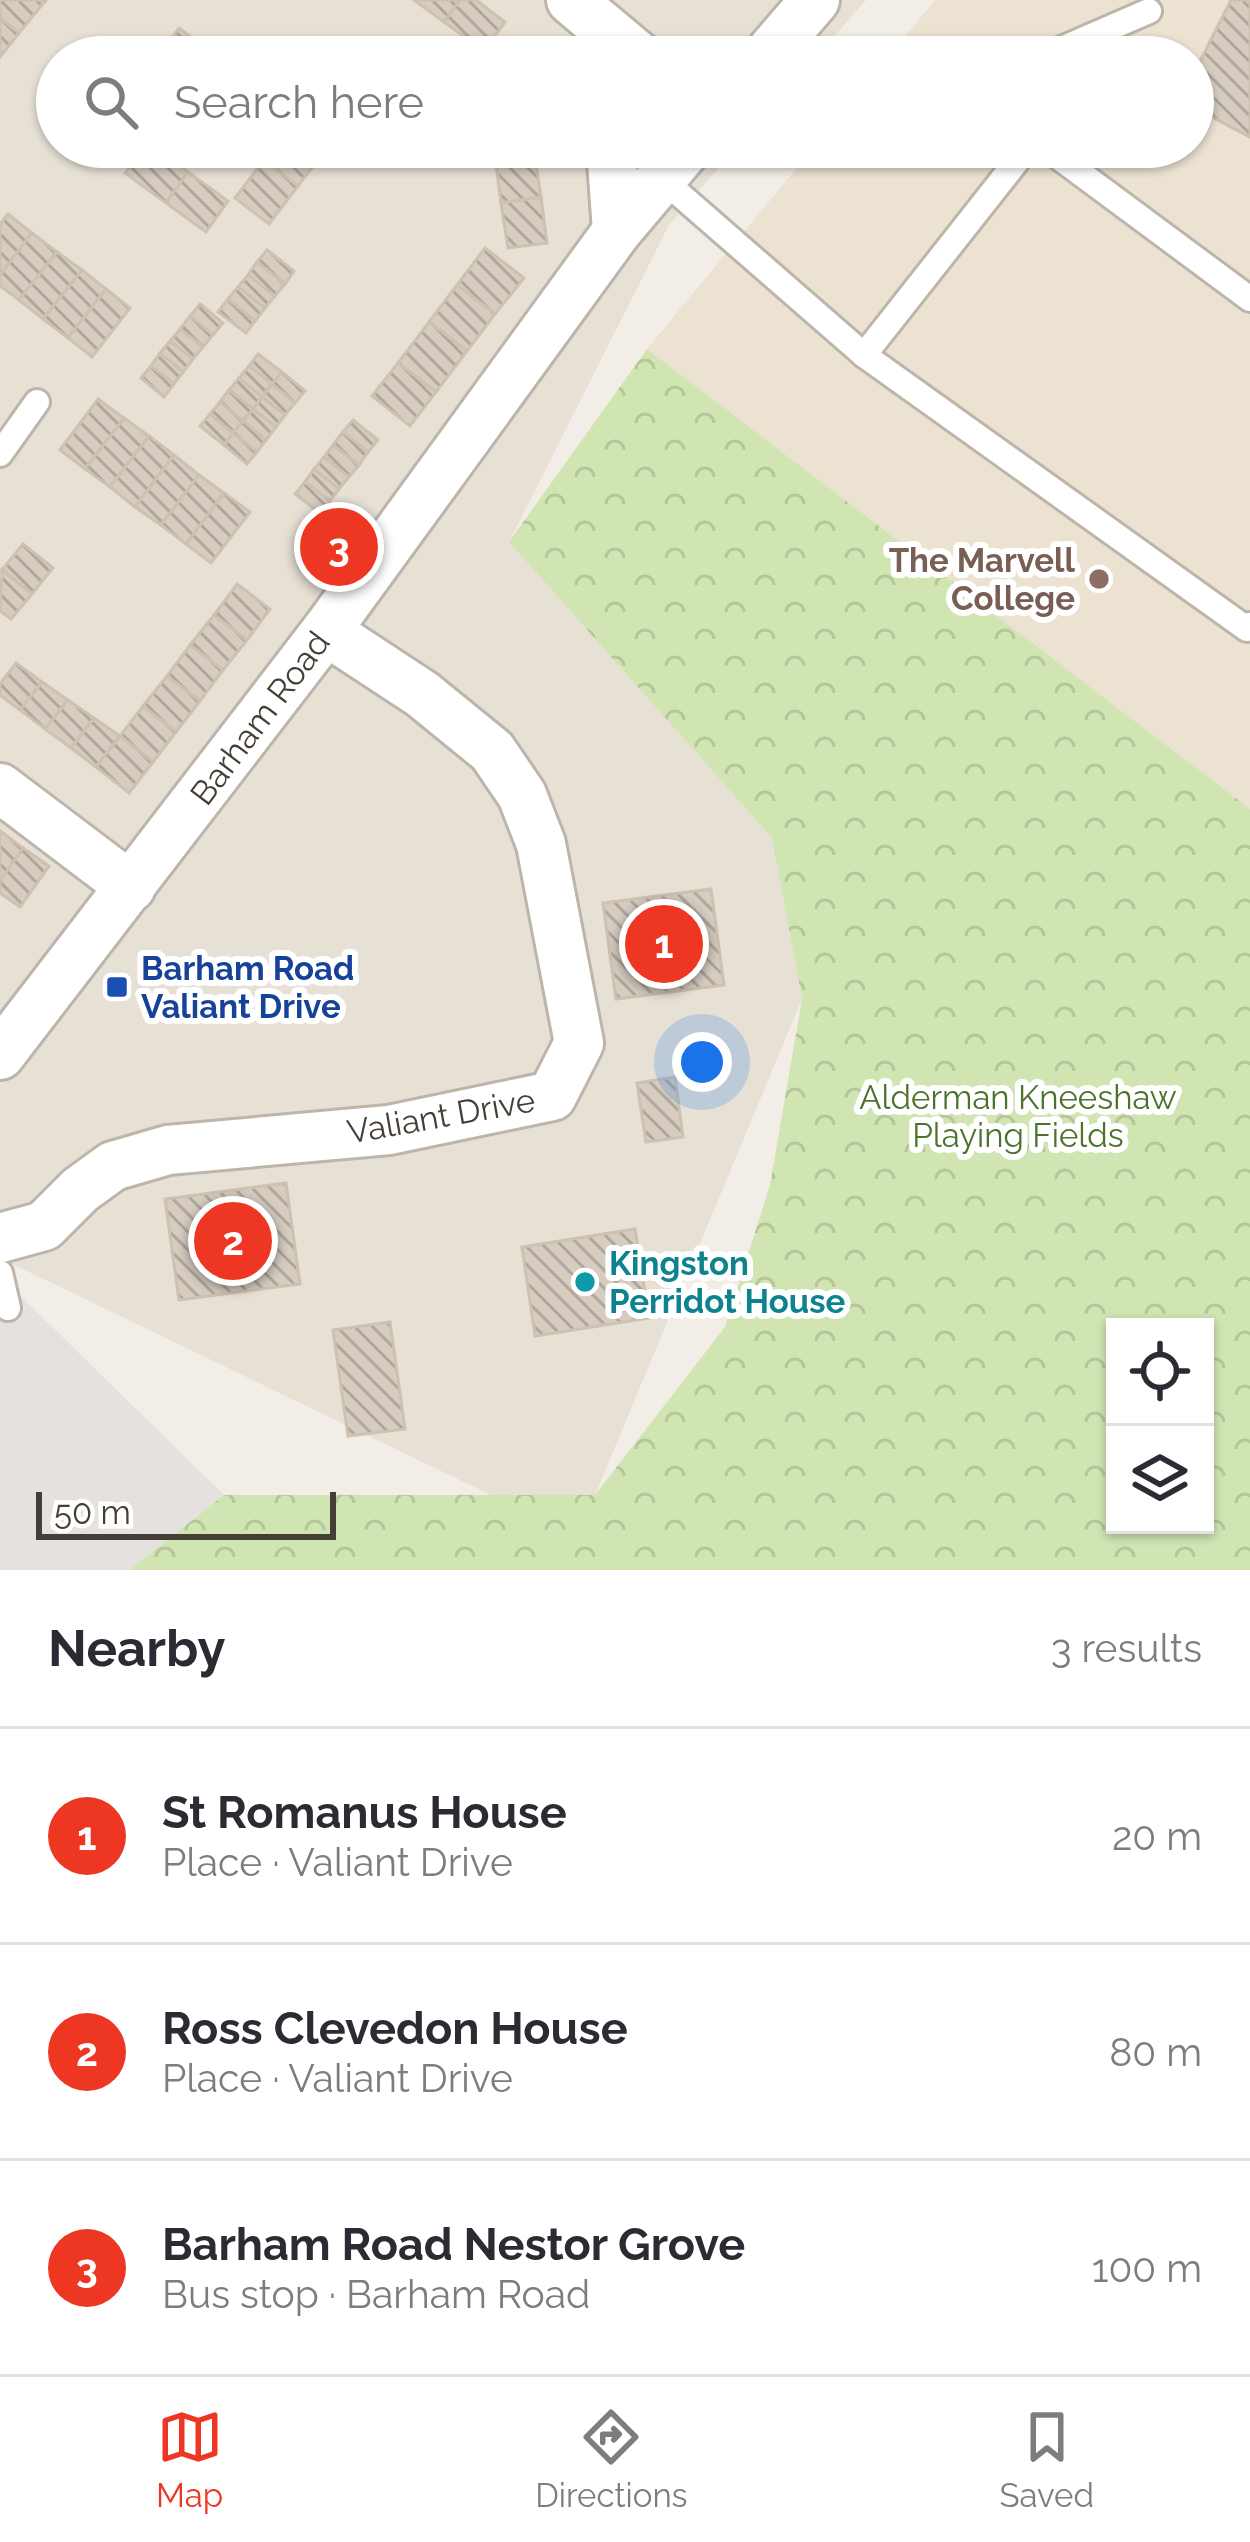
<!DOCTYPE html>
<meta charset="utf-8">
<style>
:root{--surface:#fff;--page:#f2f2f3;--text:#2b2b33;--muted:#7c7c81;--line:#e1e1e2;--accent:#ee3722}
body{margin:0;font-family:Raleway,sans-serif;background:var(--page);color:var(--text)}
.controls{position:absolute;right:36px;bottom:36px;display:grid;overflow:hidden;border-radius:0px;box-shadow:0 3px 9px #0004}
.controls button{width:108px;height:108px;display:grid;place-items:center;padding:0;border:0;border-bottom:3px solid var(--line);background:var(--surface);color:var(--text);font:60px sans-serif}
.scale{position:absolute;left:36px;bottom:30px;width:300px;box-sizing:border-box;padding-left:12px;border:6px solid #453e36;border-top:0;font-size:33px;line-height:42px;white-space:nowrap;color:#453e36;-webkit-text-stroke:9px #fff;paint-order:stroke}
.you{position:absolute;left:702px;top:1062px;width:42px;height:42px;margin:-30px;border:9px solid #fff;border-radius:50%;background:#1a73e8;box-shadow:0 0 0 18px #1a73e833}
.badge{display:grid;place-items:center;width:78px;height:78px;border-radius:50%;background:var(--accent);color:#fff;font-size:39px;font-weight:700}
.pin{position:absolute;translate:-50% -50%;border:6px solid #fff;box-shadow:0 3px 12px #0006}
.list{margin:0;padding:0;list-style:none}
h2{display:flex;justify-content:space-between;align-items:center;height:156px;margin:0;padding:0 48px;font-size:51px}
h2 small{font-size:39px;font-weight:400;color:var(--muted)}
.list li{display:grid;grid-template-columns:78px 1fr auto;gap:36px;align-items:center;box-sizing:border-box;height:216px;padding:0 48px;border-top:3px solid var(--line)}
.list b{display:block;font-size:45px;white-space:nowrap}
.list p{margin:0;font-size:39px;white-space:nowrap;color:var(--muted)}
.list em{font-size:39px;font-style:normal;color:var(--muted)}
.icon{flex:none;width:66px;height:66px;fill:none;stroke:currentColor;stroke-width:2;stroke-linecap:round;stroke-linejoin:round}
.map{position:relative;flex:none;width:1250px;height:1570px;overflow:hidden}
.search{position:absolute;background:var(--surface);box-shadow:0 3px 9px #0004;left:36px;right:36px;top:36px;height:132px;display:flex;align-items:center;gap:30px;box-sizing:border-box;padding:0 42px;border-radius:66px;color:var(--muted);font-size:45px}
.sheet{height:804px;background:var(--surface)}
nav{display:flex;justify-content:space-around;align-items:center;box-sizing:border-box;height:168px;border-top:3px solid var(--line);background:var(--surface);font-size:33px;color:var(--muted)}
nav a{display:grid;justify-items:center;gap:6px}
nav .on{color:var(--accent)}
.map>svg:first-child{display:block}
.residential{fill:#e6e0d5}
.education{fill:#ebe2d1}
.forest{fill:url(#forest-crowns);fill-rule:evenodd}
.parking{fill:#e4e1df}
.building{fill:url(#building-back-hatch);stroke:#cec1b0;stroke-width:3}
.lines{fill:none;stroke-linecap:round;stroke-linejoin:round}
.lane-casing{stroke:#bdb5aa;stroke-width:30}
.street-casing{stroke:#bdb5aa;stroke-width:54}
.lane{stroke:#fff;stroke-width:24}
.street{stroke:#fff;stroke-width:48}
.education-dot{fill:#8d6e63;stroke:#fff;stroke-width:4.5}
.transit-dot{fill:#1a4fb4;stroke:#fff;stroke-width:4.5}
.culture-dot{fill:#0f9aa8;stroke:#fff;stroke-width:4.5}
.labels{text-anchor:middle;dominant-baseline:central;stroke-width:12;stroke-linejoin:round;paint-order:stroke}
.education-label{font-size:33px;font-weight:bold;fill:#785e54;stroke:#fff;text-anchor:end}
.street-label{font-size:33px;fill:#453e36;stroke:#fff}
.transit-label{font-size:33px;font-weight:bold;fill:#164399;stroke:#fff;text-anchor:start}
.park-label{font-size:33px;fill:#4b732d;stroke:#fff}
.culture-label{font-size:33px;font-weight:bold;fill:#0d838f;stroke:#fff;text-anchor:start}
</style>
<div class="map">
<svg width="1250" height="1570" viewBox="0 0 1250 1570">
<defs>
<pattern id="forest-crowns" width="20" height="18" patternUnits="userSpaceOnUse" patternTransform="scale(3)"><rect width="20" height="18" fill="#d0e5b2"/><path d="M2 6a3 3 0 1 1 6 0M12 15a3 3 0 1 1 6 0" fill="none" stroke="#b4c69a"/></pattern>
<pattern id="building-back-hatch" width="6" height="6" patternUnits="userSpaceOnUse" patternTransform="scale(3)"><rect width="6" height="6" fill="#d6ccc0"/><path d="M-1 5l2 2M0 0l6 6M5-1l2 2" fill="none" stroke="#afa79d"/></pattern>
</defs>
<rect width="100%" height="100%" fill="#f2eee7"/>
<!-- residential -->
<path class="residential" d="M0 0H866L816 57H57V147H737L669 225 509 542 772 838 802 999 595 1495 495 1497 0 1258Z"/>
<!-- education -->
<path class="education" d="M935 0H1250V809L647 349 814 147H1193V57H888Z"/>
<!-- forest -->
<path class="forest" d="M647 349 1250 809V1570H129L224 1495H595L725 1327 770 1185 802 999 772 838 509 542ZM1115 1327H1205V1525H1115Z"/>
<!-- parking -->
<path class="parking" d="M0 1276 224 1495 129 1570H0Z"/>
<!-- building -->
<g class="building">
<path d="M0 0H46L19 33 0 18Z"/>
<path d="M414 0H460L444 22Z"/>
<path d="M460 0H476L505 22 484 51 444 22Z"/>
<path d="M1231 0H1250V137L1193 107V75Z"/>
<path d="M0 18 19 33 0 57Z"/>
<path d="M179 28 209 51 204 57H157Z"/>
<path d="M144 147H154L188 172 166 203 125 173Z"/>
<path d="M274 147H325L327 148 298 186 264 160Z"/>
<path d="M534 151 541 197 501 203 495 156Z"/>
<path d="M264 160 298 186 269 224 235 198Z"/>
<path d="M188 172 228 201 206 232 166 203Z"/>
<path d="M541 197 547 243 508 248 501 203Z"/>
<path d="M8 214 32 233 0 275V224Z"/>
<path d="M32 233 57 252 19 300 0 286V275Z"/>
<path d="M485 248 524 278 495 314 457 285Z"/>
<path d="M267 250 294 271 285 284 257 262Z"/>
<path d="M57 252 82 270 43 319 19 300Z"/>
<path d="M257 262 285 284 275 296 248 275Z"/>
<path d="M82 270 106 289 68 338 43 319Z"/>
<path d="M248 275 275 296 265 308 238 287Z"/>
<path d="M457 285 495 314 467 351 429 322Z"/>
<path d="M238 287 265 308 255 321 228 299Z"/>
<path d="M106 289 130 308 92 357 68 338Z"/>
<path d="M228 299 255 321 246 333 218 312Z"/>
<path d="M200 304 223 323 213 335 190 316Z"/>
<path d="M190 316 213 335 203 347 180 329Z"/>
<path d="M429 322 467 351 436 392 398 363Z"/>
<path d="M180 329 203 347 193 359 170 341Z"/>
<path d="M170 341 193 359 183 372 160 353Z"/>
<path d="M160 353 183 372 174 384 151 366Z"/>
<path d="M258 354 282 372 272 384 249 366Z"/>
<path d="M398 363 436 392 410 426 372 396Z"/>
<path d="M151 366 174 384 164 397 141 378Z"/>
<path d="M249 366 272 384 262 397 239 378Z"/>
<path d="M282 372 305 391 295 403 272 384Z"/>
<path d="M239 378 262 397 253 409 229 390Z"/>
<path d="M272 384 295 403 285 415 262 397Z"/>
<path d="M229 390 253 409 243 421 220 402Z"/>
<path d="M262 397 285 415 276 427 253 409Z"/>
<path d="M98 399 124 418 85 469 60 450Z"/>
<path d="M220 402 243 421 233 433 210 414Z"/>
<path d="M253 409 276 427 266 440 243 421Z"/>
<path d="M210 414 233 433 224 445 200 426Z"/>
<path d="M124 418 149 436 110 487 85 469Z"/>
<path d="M353 420 378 440 368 452 343 432Z"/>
<path d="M243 421 266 440 257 452 233 433Z"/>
<path d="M343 432 368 452 359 465 333 445Z"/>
<path d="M233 433 257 452 247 464 224 445Z"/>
<path d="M149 436 174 455 135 507 110 487Z"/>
<path d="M333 445 359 465 349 477 324 457Z"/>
<path d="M174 455 199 475 161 525 135 507Z"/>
<path d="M324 457 349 477 339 489 314 469Z"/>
<path d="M314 469 339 489 330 501 305 482Z"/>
<path d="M199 475 224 493 186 544 161 525Z"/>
<path d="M305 482 330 501 320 513 295 494Z"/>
<path d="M224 493 250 512 211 563 186 544Z"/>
<path d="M23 544 53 568 32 594 2 570Z"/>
<path d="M2 570 32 594 11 619 0 611Z"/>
<path d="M237 584 270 609 247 640 214 615Z"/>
<path d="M214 615 247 640 223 670 190 645Z"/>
<path d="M190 645 223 670 200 701 167 676Z"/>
<path d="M16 663 42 682 20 710 0 695V684Z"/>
<path d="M167 676 200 701 176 732 143 706Z"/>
<path d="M42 682 68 700 45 729 20 710Z"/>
<path d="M68 700 94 718 71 748 45 729Z"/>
<path d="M143 706 176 732 153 762 120 736Z"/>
<path d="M94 718 120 736 96 767 71 748Z"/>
<path d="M120 736 153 762 129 793 96 767Z"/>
<path d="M0 831 23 848 0 881Z"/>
<path d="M23 848 49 866 20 907 0 893V881Z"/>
<path d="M711 889 724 985 616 999 603 903Z"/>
<path d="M675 1077 683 1137 646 1142 637 1083Z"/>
<path d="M286 1183 300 1284 179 1300 165 1199Z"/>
<path d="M635 1229 649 1318 535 1336 522 1247Z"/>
<path d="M390 1322 405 1429 348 1436 333 1330Z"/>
</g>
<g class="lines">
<!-- lane casing -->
<g class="lane-casing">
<g id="lane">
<path d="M787 32 813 57"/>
<path d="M1043 57 1149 11"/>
<path d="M1045 147 1250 299"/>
<path d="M662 179 864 355 1247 629 1250 625"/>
<path d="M864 355 1028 147"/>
<path d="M0 454 37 402"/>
<path d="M0 1273 8 1308"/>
</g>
</g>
<!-- street casing -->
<g class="street-casing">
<g id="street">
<path d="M571 0 639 57"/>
<path d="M766 57 815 0"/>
<path d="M611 147 617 231"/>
<path d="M0 788 131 887"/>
<path d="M0 1055 326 631 617 231 688 147"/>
<path d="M0 1238 44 1226 80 1190 113 1166 168 1150 389 1130 552 1096 579 1043 541 844 522 795 492 751 422 694 326 631"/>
</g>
</g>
<!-- lane -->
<use href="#lane" class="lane"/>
<!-- street -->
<use href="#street" class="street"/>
</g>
<!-- markers -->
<circle class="education-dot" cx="1099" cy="579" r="12"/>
<rect class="transit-dot" x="105" y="975" width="24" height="24" rx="6"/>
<circle class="culture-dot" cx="585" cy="1282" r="12"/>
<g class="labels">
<!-- education labels -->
<g class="education-label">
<text x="1075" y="560">The Marvell<tspan x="1075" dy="38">College</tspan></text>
</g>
<!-- street labels -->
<g class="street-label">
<text transform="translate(260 718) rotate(-53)">Barham Road</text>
<text transform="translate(441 1116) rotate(-10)">Valiant Drive</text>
</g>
<!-- transit labels -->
<g class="transit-label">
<text x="141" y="968">Barham Road<tspan x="141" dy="38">Valiant Drive</tspan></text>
</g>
<!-- park labels -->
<g class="park-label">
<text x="1018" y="1097">Alderman Kneeshaw<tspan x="1018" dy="38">Playing Fields</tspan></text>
</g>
<!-- culture labels -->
<g class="culture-label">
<text x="609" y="1263">Kingston<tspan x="609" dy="38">Perridot House</tspan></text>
</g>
</g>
</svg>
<div class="controls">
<button><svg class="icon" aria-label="locate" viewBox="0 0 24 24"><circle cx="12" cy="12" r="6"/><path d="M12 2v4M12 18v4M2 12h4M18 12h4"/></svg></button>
<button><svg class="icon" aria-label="layers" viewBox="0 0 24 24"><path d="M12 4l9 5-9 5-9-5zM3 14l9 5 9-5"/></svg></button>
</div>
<div class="scale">50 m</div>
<div class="you"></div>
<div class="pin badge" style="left:664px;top:944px">1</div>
<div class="pin badge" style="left:233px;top:1241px">2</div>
<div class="pin badge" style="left:339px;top:547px">3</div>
<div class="search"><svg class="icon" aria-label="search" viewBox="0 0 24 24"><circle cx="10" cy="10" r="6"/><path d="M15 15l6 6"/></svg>Search here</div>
</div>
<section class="sheet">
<h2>Nearby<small>3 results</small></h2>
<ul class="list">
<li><span class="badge">1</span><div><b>St Romanus House</b><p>Place · Valiant Drive</p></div><em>20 m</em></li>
<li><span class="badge">2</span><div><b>Ross Clevedon House</b><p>Place · Valiant Drive</p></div><em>80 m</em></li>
<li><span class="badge">3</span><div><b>Barham Road Nestor Grove</b><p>Bus stop · Barham Road</p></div><em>100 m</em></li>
</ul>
</section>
<nav>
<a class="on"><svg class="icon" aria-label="map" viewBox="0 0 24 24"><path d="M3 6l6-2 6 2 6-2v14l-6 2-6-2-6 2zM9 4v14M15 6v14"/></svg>Map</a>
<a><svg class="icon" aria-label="directions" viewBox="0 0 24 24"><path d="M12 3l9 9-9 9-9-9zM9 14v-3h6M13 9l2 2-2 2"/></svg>Directions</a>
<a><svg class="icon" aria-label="saved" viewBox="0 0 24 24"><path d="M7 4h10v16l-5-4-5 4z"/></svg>Saved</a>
</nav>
